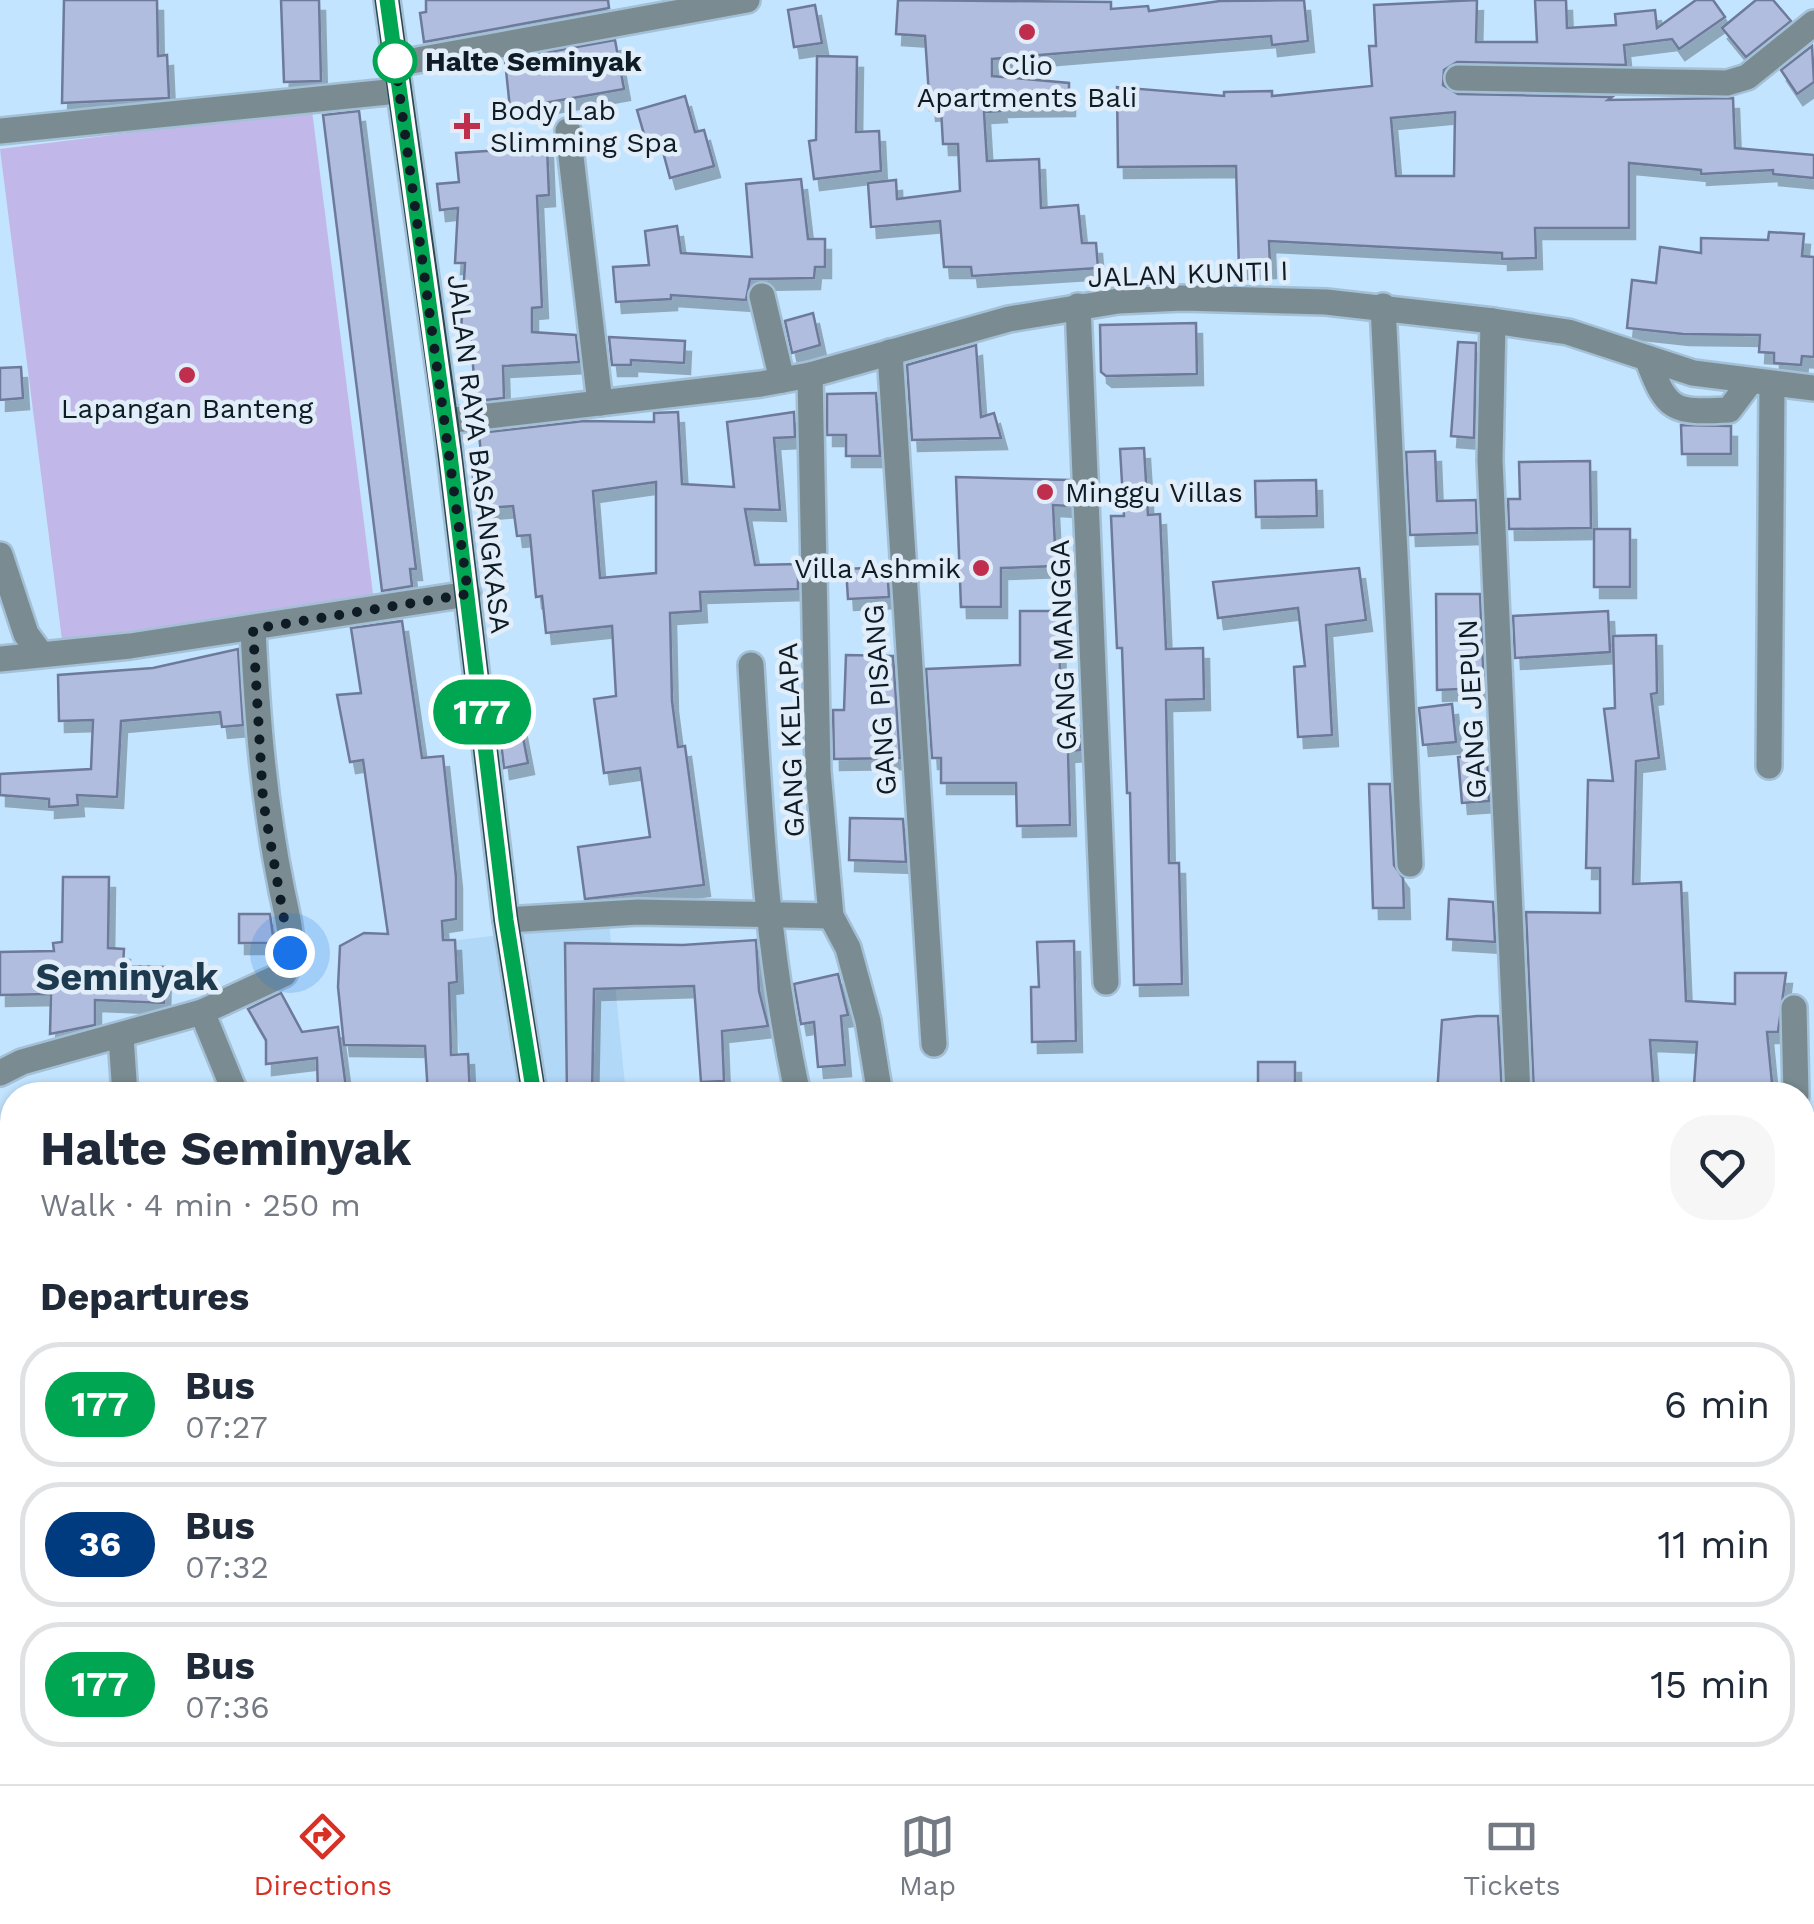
<!DOCTYPE html>
<meta charset="utf-8">
<style>
:root{--surface:#fff;--page:#f6f6f7;--text:#1f2937;--muted:#747a83;--line:#e0e1e3;--accent:#d93025}
body{margin:0;font-family:"Work Sans",sans-serif;background:var(--page);color:var(--text);height:100vh;display:flex;flex-direction:column;font-size:38px;white-space:nowrap}
*{box-sizing:border-box;margin:0}
p{font-size:32px;color:var(--muted)}
.icon{flex:none;width:55px;height:55px;fill:none;stroke:currentColor;stroke-width:2;stroke-linecap:round;stroke-linejoin:round}
.map{position:relative;flex:1;overflow:hidden}
.details{position:absolute;left:0px;top:1082px;width:1815px;height:702px;display:flex;flex-direction:column;background:var(--surface);border-radius:40px 40px 0 0;box-shadow:0 2px 8px #0004}
.details>*{flex:none}
.badge{padding:0 20px;border-radius:32px;font-size:35px;line-height:65px}
.you{position:absolute;width:50px;height:50px;margin:-25px;border:8px solid #fff;border-radius:50%;background:#1a73e8;box-shadow:0 0 0 15px #1a73e833}
.map>.badge{position:absolute;translate:-50% -50%;box-shadow:0 0 0 5px #fff}
h2{padding:0 40px;font-size:38px;line-height:90px}
.round{display:grid;place-items:center;flex:none;width:105px;height:105px;border-radius:40px;background:var(--page)}
.headline{display:flex;align-items:center;justify-content:space-between;height:170px;padding:0 40px}
h1{font-size:48px;font-weight:700;line-height:75px}
ul{padding:0;list-style:none}
li{display:flex;align-items:center;gap:30px;height:125px;margin:0 20px 15px;padding:0 20px;border:5px solid var(--line);border-radius:40px}
li div{flex:1}
li b{display:block;font-size:38px}
li em{font-style:normal}
li .badge{min-width:110px;font-weight:700;text-align:center}
.menu{display:flex;justify-content:space-around;align-items:center;height:140px;border-top:2px solid var(--line);background:var(--surface);font-size:28px;color:var(--muted)}
.menu a{display:grid;justify-items:center;gap:5px}
.menu .selected{color:var(--accent)}
.map>svg:first-child{display:block}
</style>
<div class="map">
<svg width="1814" height="1784" viewBox="0 0 1814 1784">
<defs>
<filter id="shadow"><feDropShadow dx="6" dy="11" stdDeviation="0" flood-color="#0004"/></filter>
</defs>
<rect width="100%" height="100%" fill="#c3e4fe"/>
<g fill="#b2d8f7">
<path d="M 609,922 L 626,1095 L 467,1095 L 441,942 Z"/>
<path d="M 12,1368 L 12,1600 L 0,1601 L 0,1369 Z"/>
</g>
<path fill="#c2b7e9" d="M 312,110 L 374,602 L 62,640 L 0,149 Z"/>
<g fill="#b0bddf" stroke="#6e7a99" stroke-width="2.5" fill-rule="evenodd" filter="url(#shadow)">
<path d="M 64,0 L 157,0 L 158,56 L 167,55 L 169,98 L 62,103 Z"/>
<path d="M 281,0 L 319,0 L 321,81 L 284,82 Z"/>
<path d="M 426,0 L 608,0 L 609,8 L 424,42 L 420,13 L 426,12 Z"/>
<path d="M 898,0 L 1111,2 L 1111,9 L 1148,6 L 1149,11 L 1220,1 L 1304,0 L 1308,41 L 1272,45 L 1271,36 L 992,59 L 992,76 L 1069,83 L 1069,105 L 1000,106 L 1001,111 L 984,112 L 987,161 L 1039,159 L 1041,208 L 1078,205 L 1082,243 L 1096,243 L 1098,268 L 972,276 L 971,267 L 944,267 L 940,221 L 871,227 L 868,183 L 896,180 L 897,199 L 960,191 L 958,144 L 943,144 L 941,109 L 930,110 L 925,36 L 896,34 Z"/>
<path d="M 1477,0 L 1476,42 L 1537,42 L 1535,0 L 1566,0 L 1567,28 L 1616,25 L 1615,14 L 1655,10 L 1657,28 L 1696,0 L 1713,0 L 1725,17 L 1679,49 L 1672,39 L 1624,45 L 1626,65 L 1457,62 L 1444,70 L 1443,85 L 1458,94 L 1612,97 L 1608,100 L 1733,98 L 1735,148 L 1814,155 L 1814,178 L 1773,174 L 1773,170 L 1701,174 L 1701,170 L 1629,163 L 1629,228 L 1535,228 L 1536,258 L 1502,259 L 1502,253 L 1269,241 L 1270,267 L 1239,268 L 1236,166 L 1118,167 L 1117,87 L 1224,96 L 1224,92 L 1272,91 L 1272,96 L 1372,86 L 1369,46 L 1376,46 L 1374,5 ZM 1455,112 L 1454,176 L 1396,176 L 1391,118 Z"/>
<path d="M 1756,0 L 1773,0 L 1791,21 L 1746,57 L 1722,28 Z"/>
<path d="M 815,5 L 822,43 L 794,47 L 788,10 Z"/>
<path d="M 615,40 L 624,89 L 510,109 L 505,60 Z"/>
<path d="M 1812,46 L 1814,82 L 1797,94 L 1781,70 Z"/>
<path d="M 817,56 L 857,57 L 856,132 L 879,131 L 881,171 L 814,179 L 809,141 L 816,140 Z"/>
<path d="M 685,96 L 695,132 L 704,130 L 714,166 L 670,178 L 659,137 L 646,141 L 637,110 Z"/>
<path d="M 359,111 L 416,569 L 410,569 L 412,586 L 382,591 L 323,115 Z"/>
<path d="M 547,147 L 549,195 L 537,196 L 542,307 L 532,308 L 532,332 L 576,335 L 579,362 L 503,366 L 504,398 L 476,401 L 470,330 L 461,331 L 465,263 L 455,263 L 458,208 L 440,210 L 437,184 L 459,182 L 456,153 Z"/>
<path d="M 801,179 L 808,239 L 825,239 L 825,267 L 815,267 L 814,278 L 750,279 L 746,300 L 671,295 L 671,299 L 616,302 L 613,267 L 649,265 L 645,231 L 677,226 L 681,253 L 752,257 L 746,184 Z"/>
<path d="M 1769,232 L 1804,234 L 1802,256 L 1814,257 L 1814,357 L 1802,356 L 1801,365 L 1774,363 L 1774,353 L 1759,352 L 1760,335 L 1683,334 L 1627,328 L 1632,280 L 1656,283 L 1660,247 L 1701,253 L 1701,238 L 1768,240 Z"/>
<path d="M 813,313 L 820,345 L 792,353 L 785,321 Z"/>
<path d="M 1196,323 L 1197,374 L 1106,376 L 1101,372 L 1100,325 Z"/>
<path d="M 609,337 L 685,341 L 684,363 L 631,360 L 631,365 L 612,365 Z"/>
<path d="M 1458,342 L 1476,343 L 1474,438 L 1451,436 Z"/>
<path d="M 976,345 L 981,417 L 994,413 L 1001,438 L 912,440 L 907,365 Z"/>
<path d="M 21,367 L 23,398 L 0,400 L 0,368 Z"/>
<path d="M 876,393 L 880,456 L 846,456 L 846,435 L 827,435 L 827,394 Z"/>
<path d="M 678,412 L 682,484 L 734,487 L 727,422 L 794,412 L 795,437 L 774,438 L 780,510 L 745,509 L 755,565 L 798,564 L 798,589 L 700,592 L 701,611 L 670,613 L 672,701 L 678,747 L 685,746 L 704,885 L 585,899 L 578,847 L 650,837 L 640,768 L 604,773 L 594,699 L 616,696 L 612,626 L 546,633 L 542,596 L 536,597 L 530,535 L 517,536 L 513,506 L 476,509 L 471,457 L 481,455 L 479,433 L 584,421 L 654,422 L 654,413 ZM 656,482 L 656,573 L 600,578 L 593,491 Z"/>
<path d="M 1681,425 L 1731,426 L 1731,454 L 1682,454 Z"/>
<path d="M 1144,448 L 1148,515 L 1160,514 L 1166,649 L 1203,648 L 1204,699 L 1166,700 L 1169,863 L 1179,863 L 1182,984 L 1134,985 L 1130,793 L 1127,793 L 1122,648 L 1117,648 L 1111,516 L 1124,516 L 1120,449 Z"/>
<path d="M 1435,451 L 1437,501 L 1476,500 L 1477,533 L 1410,535 L 1406,452 Z"/>
<path d="M 1590,461 L 1591,528 L 1509,529 L 1508,499 L 1520,499 L 1519,462 Z"/>
<path d="M 956,477 L 1069,480 L 1069,506 L 1053,505 L 1056,566 L 1001,568 L 1001,607 L 961,607 Z"/>
<path d="M 1316,480 L 1317,516 L 1256,517 L 1255,481 Z"/>
<rect x="1594" y="529" width="36" height="58"/>
<path d="M 887,567 L 889,597 L 848,599 L 846,569 Z"/>
<path d="M 1359,568 L 1366,620 L 1326,625 L 1332,735 L 1298,737 L 1294,667 L 1305,666 L 1298,608 L 1218,618 L 1213,582 Z"/>
<path d="M 1436,594 L 1480,594 L 1484,688 L 1437,690 Z"/>
<path d="M 1020,611 L 1058,611 L 1062,727 L 1079,726 L 1080,750 L 1068,751 L 1070,825 L 1017,826 L 1016,783 L 941,783 L 941,758 L 932,758 L 926,669 L 1020,665 Z"/>
<path d="M 1608,611 L 1610,652 L 1515,658 L 1513,616 Z"/>
<path d="M 402,621 L 422,758 L 443,756 L 456,877 L 456,919 L 442,921 L 443,940 L 455,940 L 457,982 L 449,983 L 451,1055 L 468,1054 L 470,1095 L 428,1095 L 425,1046 L 344,1045 L 338,987 L 340,946 L 364,933 L 388,934 L 363,760 L 350,762 L 337,695 L 361,693 L 351,628 Z"/>
<path d="M 1656,635 L 1657,693 L 1651,694 L 1659,758 L 1636,761 L 1633,884 L 1681,882 L 1686,1001 L 1735,1004 L 1735,973 L 1786,973 L 1778,1032 L 1767,1032 L 1772,1083 L 1694,1085 L 1697,1042 L 1650,1040 L 1654,1095 L 1534,1095 L 1526,912 L 1600,913 L 1600,868 L 1586,868 L 1588,780 L 1613,781 L 1604,709 L 1615,708 L 1613,636 Z"/>
<path d="M 238,649 L 243,725 L 222,727 L 220,712 L 121,721 L 117,797 L 77,795 L 78,805 L 49,807 L 49,799 L 0,795 L 0,774 L 91,769 L 93,720 L 59,721 L 58,675 L 153,668 Z"/>
<path d="M 846,655 L 893,656 L 900,758 L 834,759 L 833,710 L 844,710 Z"/>
<path d="M 1452,704 L 1456,742 L 1423,745 L 1419,708 Z"/>
<path d="M 520,722 L 528,763 L 504,768 L 499,725 Z"/>
<path d="M 1487,754 L 1489,801 L 1462,803 L 1458,757 Z"/>
<path d="M 1369,784 L 1390,784 L 1394,865 L 1403,878 L 1404,908 L 1373,908 Z"/>
<path d="M 850,818 L 903,819 L 906,862 L 849,860 Z"/>
<path d="M 63,877 L 109,877 L 108,948 L 124,949 L 123,966 L 165,967 L 164,1003 L 95,1000 L 95,1025 L 50,1034 L 51,994 L 0,995 L 0,952 L 54,951 L 53,943 L 62,942 Z"/>
<path d="M 1449,899 L 1493,902 L 1495,942 L 1447,939 Z"/>
<path d="M 239,914 L 270,914 L 274,943 L 239,943 Z"/>
<path d="M 756,940 L 759,991 L 768,1026 L 722,1031 L 724,1081 L 701,1082 L 694,986 L 594,989 L 592,1095 L 567,1095 L 565,943 L 683,945 Z"/>
<path d="M 1074,941 L 1076,1041 L 1032,1042 L 1031,987 L 1039,987 L 1037,942 Z"/>
<path d="M 838,974 L 848,1015 L 841,1016 L 845,1065 L 818,1067 L 814,1022 L 801,1024 L 794,984 Z"/>
<path d="M 281,993 L 302,1032 L 338,1027 L 347,1095 L 318,1095 L 317,1058 L 266,1064 L 266,1040 L 248,1009 Z"/>
<path d="M 1477,1016 L 1498,1016 L 1502,1095 L 1437,1095 L 1442,1020 Z"/>
<rect x="1258" y="1062" width="37" height="33"/>
</g>
<g fill="none" stroke-linecap="round" stroke-linejoin="round">
<defs>
<g id="minor">
<path d="M 395,64 L 747,0"/>
<path d="M 1458,78 L 1727,83 L 1747,77 L 1814,23"/>
<path d="M 0,131 L 398,91"/>
<path d="M 568,131 L 600,403"/>
<path d="M 762,296 L 782,380"/>
<path d="M 1078,306 L 1106,982"/>
<path d="M 1383,306 L 1410,864"/>
<path d="M 1493,321 L 1490,460 L 1518,1095"/>
<path d="M 890,352 L 934,1044"/>
<path d="M 1647,358 C 1667,411 1672,413 1729,410 L 1750,382"/>
<path d="M 810,375 L 818,771 L 831,916 L 848,948 L 868,1021 L 880,1095"/>
<path d="M 446,421 L 761,384 L 810,375 L 1009,319 L 1118,301 L 1183,298 L 1326,302 L 1493,321 L 1568,332 L 1693,373 L 1814,388"/>
<path d="M 0,555 L 26,634 L 40,653"/>
<path d="M 0,659 L 130,646 L 468,594"/>
<path d="M 751,665 C 760,814 766,949 798,1095"/>
<path d="M 1769,766 L 1772,386"/>
<path d="M 506,920 L 638,912 L 831,916"/>
<path d="M 1794,1008 L 1796,1095"/>
<path d="M 202,1012 L 236,1095"/>
<path d="M 121,1037 L 125,1095"/>
<path d="M 0,1073 L 22,1062 L 202,1012 L 284,974 C 298,953 287,915 282,891 C 264,803 257,718 253,629"/>
<path d="M 1802,1297 L 1808,1462"/>
<path d="M 0,1492 L 12,1493"/>
<path d="M 0,1610 L 12,1624"/>
<path d="M 0,1763 L 12,1762"/>
<path d="M 93,1772 L 97,1784"/>
<path d="M 1083,1784 L 1083,1772"/>
<path d="M 1456,1784 L 1457,1772"/>
</g>
<g id="major">
<path d="M 387,0 L 446,421 L 506,920 L 534,1095"/>
<path d="M 631,1772 L 632,1784"/>
</g>
</defs>
<use href="#minor" stroke="#a3c0d7" stroke-width="30"/>
<use href="#major" stroke="#a3c0d7" stroke-width="30"/>
<use href="#minor" stroke="#7a8c91" stroke-width="25"/>
<use href="#major" stroke="#274952" stroke-width="25"/>
</g>
<g fill="none" stroke-linecap="round" stroke-linejoin="round">
<defs>
<path id="line" d="M 387,0 L 450,455 L 506,920 L 534,1095"/>
</defs>
<use href="#line" stroke="#fff" stroke-width="22"/>
<use href="#line" stroke="#00a651" stroke-width="15"/>
<path stroke="#0f1b25" stroke-width="10" stroke-dasharray="0 18" d="M 290,953 L 263,800 L 253,629 L 468,594 L 395,61"/>
</g>
<g fill="#bf2f4d" stroke="#e1eef9" stroke-width="4">
<circle cx="1027" cy="32" r="10"/>
<path d="M462 111h10v10h10v10h-10v10h-10v-10h-10v-10h10z"/>
<circle cx="187" cy="375" r="10"/>
<circle cx="1045" cy="492" r="10"/>
<circle cx="981" cy="568" r="10"/>
</g>
<circle fill="#fff" stroke="#00a651" stroke-width="5" cx="395" cy="61" r="20"/>
<g text-anchor="middle" dominant-baseline="central" stroke-width="9" stroke-linejoin="round" paint-order="stroke">
<g font-size="28" font-weight="bold" fill="#0f1b25" stroke="#e1eef9" text-anchor="start">
<text x="425" y="61">Halte Seminyak</text>
</g>
<g font-size="28" fill="#0f1b25" stroke="#e1eef9">
<text x="1027" y="65">Clio<tspan x="1027" dy="32">Apartments Bali</tspan></text>
<text x="490" y="110" text-anchor="start">Body Lab<tspan x="490" dy="32">Slimming Spa</tspan></text>
<text x="187" y="408">Lapangan Banteng</text>
<text x="1065" y="492" text-anchor="start">Minggu Villas</text>
<text x="961" y="568" text-anchor="end">Villa Ashmik</text>
</g>
<g font-size="28" fill="#0f1b25" stroke="#e1eef9">
<text transform="translate(1188 274) rotate(-2)">JALAN KUNTI I</text>
<text transform="translate(479 454) rotate(83)">JALAN RAYA BASANGKASA</text>
<text transform="translate(1063 645) rotate(-92)">GANG MANGGA</text>
<text transform="translate(880 700) rotate(-94)">GANG PISANG</text>
<text transform="translate(1472 709) rotate(-93)">GANG JEPUN</text>
<text transform="translate(791 740) rotate(-92)">GANG KELAPA</text>
</g>
<g font-size="38" font-weight="bold" fill="#1e3a4e" stroke="#e1eef9">
<text x="127" y="977">Seminyak</text>
</g>
</g>
</svg>
<div class="you" style="left:290px;top:953px"></div>
<b class="badge" style="left:482px;top:712px;background:#00a651;color:#fff">177</b>
<section class="details">
<div class="headline"><div><h1>Halte Seminyak</h1><p>Walk · 4 min · 250 m</p></div><a class="round"><svg class="icon" aria-label="heart" viewBox="0 0 24 24"><path d="M12 20l-8-8c-3-5 5-10 8-4 3-6 11-1 8 4z"/></svg></a></div>
<h2>Departures</h2>
<ul>
<li><span class="badge" style="background:#00a651;color:#fff">177</span><div><b>Bus</b><p>07:27</p></div><em>6 min</em></li>
<li><span class="badge" style="background:#003b80;color:#fff">36</span><div><b>Bus</b><p>07:32</p></div><em>11 min</em></li>
<li><span class="badge" style="background:#00a651;color:#fff">177</span><div><b>Bus</b><p>07:36</p></div><em>15 min</em></li>
</ul>
</section>
</div>
<nav class="menu">
<a class="selected"><svg class="icon" aria-label="directions" viewBox="0 0 24 24"><path d="M12 3l9 9-9 9-9-9zM9 14v-3h6M13 9l2 2-2 2"/></svg>Directions</a>
<a><svg class="icon" aria-label="map" viewBox="0 0 24 24"><path d="M3 6l6-2 6 2 6-2v14l-6 2-6-2-6 2zM9 4v14M15 6v14"/></svg>Map</a>
<a><svg class="icon" aria-label="tickets" viewBox="0 0 24 24"><path d="M3 7h18v10H3zM15 7v10"/></svg>Tickets</a>
</nav>
